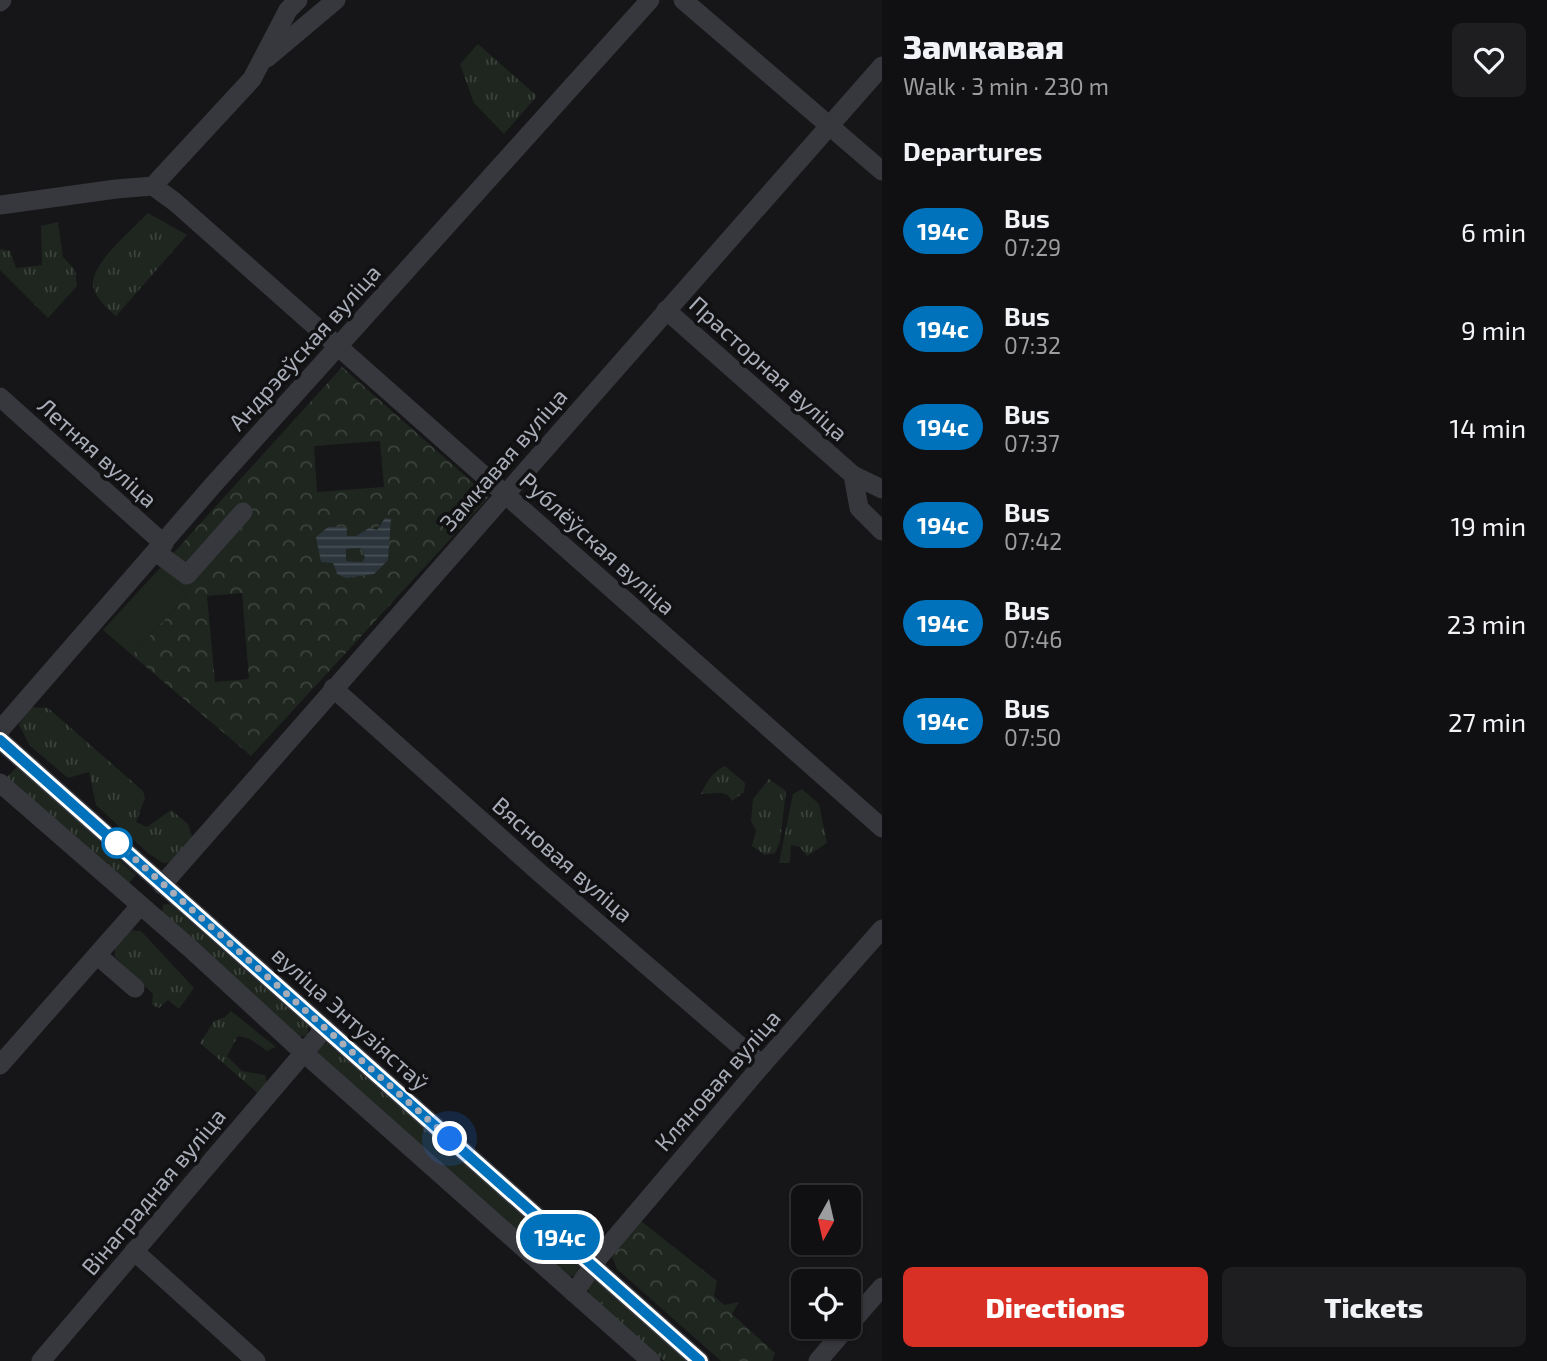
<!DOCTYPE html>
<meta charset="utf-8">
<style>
:root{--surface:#101012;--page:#1e1e20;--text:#f1f3f6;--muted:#9c9d9f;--line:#303032;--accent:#d93025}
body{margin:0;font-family:"Exo 2",sans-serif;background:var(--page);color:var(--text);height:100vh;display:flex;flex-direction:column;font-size:26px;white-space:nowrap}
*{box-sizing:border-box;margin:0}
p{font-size:23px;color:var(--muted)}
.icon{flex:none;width:38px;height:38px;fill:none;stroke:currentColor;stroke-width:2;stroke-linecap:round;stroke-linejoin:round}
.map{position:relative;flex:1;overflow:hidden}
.details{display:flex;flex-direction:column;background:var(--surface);width:665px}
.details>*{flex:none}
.badge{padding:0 14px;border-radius:23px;font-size:24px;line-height:46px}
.needle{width:46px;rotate:188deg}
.tools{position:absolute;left:791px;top:1185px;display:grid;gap:14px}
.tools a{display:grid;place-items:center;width:70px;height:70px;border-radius:10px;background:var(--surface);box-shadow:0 2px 5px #0004,0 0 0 2px var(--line);font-size:35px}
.you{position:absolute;width:35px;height:35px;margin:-18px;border:5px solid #fff;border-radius:50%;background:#1a73e8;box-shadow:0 0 0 10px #1a73e833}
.map>.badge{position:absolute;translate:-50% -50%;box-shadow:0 0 0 4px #fff}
h2{padding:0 21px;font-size:26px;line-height:63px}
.round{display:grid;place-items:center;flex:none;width:74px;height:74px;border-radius:10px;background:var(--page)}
.head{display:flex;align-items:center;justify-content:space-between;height:119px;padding:0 21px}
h1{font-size:33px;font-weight:800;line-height:52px}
.primary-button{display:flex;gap:14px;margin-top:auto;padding:14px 21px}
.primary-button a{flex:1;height:80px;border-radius:10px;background:var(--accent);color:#fff;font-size:28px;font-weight:800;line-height:80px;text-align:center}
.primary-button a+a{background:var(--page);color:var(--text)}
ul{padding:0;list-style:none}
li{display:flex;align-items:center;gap:21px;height:98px;padding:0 21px}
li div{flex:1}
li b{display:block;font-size:26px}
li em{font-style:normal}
li .badge{min-width:77px;font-weight:700;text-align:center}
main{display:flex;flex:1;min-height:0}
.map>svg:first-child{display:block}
</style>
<main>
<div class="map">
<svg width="882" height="1361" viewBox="0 0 882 1361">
<defs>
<pattern id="grass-tufts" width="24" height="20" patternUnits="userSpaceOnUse" patternTransform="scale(1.75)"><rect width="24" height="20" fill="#1e261f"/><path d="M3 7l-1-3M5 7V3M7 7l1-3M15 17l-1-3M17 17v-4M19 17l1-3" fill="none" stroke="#3c433d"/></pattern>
<pattern id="forest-crowns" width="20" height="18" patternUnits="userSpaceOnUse" patternTransform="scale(1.75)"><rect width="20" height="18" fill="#1e261f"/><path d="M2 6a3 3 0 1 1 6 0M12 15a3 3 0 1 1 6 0" fill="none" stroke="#3c433d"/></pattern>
<pattern id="water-rules" width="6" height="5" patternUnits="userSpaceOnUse" patternTransform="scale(1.75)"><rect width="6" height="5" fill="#2c353c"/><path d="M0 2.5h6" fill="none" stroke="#485056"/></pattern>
</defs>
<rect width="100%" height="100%" fill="#161618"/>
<g fill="url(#grass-tufts)">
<path d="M 478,44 L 537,96 L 504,134 L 474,103 L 460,64 Z"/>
<path d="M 148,213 L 187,235 L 116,316 C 107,308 96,299 93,286 C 90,264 133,229 148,213 Z"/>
<path d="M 58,222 L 63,257 L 75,270 L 77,286 L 48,318 L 0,270 L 0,249 L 10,251 L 16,268 L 42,265 L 41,226 Z"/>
<path d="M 360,548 L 365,557 L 362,562 L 346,561 L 346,549 Z"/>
<path d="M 26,707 L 48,708 L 143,791 L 145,798 L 136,822 L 147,827 L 171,810 L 188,824 L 192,837 L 177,861 L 163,863 L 148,853 L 96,805 L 89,772 L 68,778 L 30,746 L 19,725 Z"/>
<path d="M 18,766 L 136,875 L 127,885 L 6,778 Z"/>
<path d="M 725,766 L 745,783 L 744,792 L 732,801 L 728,795 L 721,793 L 701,794 C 705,784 714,770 725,766 Z"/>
<path d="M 769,779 L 786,791 L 780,842 L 775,853 L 765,855 L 752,846 L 756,830 L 751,821 L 753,799 Z"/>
<path d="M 802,789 L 819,804 L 827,843 L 807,856 L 800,847 L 791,845 L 790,863 L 779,863 L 793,794 Z"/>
<path d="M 167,904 L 171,905 L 308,1026 L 308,1035 L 299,1037 L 162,914 L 163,905 Z"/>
<path d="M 129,930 L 141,931 L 194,988 L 179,1009 L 168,1000 L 159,1008 L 152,1005 L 153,994 L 115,957 L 114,943 Z"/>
<path d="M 231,1011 L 276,1047 L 267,1051 L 250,1039 L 238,1036 L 227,1056 L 242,1071 L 265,1075 L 267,1085 L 259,1094 L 200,1043 L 214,1021 L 225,1017 Z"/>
<path d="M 326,1043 L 425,1126 L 579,1266 L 577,1275 L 568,1277 L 318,1053 L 318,1049 Z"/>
<path d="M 594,1281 L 599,1282 L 689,1361 L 664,1361 L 589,1294 L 588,1288 Z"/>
</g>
<g fill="url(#forest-crowns)" fill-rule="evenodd">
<path d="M 342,367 L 489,497 L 251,756 L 132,655 L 187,595 L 159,569 ZM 380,441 L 384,487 L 317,492 L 314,446 ZM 380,523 L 390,530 L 388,542 L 364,574 L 346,577 L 337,574 L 333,563 L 347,536 L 356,536 L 369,528 L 377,531 ZM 242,593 L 249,679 L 215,682 L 207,596 Z"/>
<path d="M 641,1221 L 717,1281 L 714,1296 L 724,1305 L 739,1302 L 732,1314 L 775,1353 L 772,1361 L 721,1361 L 617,1269 L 611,1254 Z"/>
</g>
<path fill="#1e261f" d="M 159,569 L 187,595 L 132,655 L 103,630 Z"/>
<path fill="url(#water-rules)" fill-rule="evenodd" d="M 385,518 L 391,519 L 388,560 L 374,574 L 346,578 L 337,574 L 333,563 L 321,562 L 316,537 L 328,527 L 346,527 L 347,536 L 356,536 L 369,528 L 377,530 ZM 360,548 L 365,557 L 362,562 L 346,561 L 346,549 Z"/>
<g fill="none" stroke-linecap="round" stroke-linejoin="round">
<g stroke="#37383d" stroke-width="19">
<path d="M 683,0 L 882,171"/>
<path d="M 0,2 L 2,0"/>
<path d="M 267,58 L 336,0"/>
<path d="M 153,186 L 175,202 L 882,828"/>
<path d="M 0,205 L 116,189 L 153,186 L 252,79 L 288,10 L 298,0"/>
<path d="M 666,310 L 853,475 L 859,508 L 882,531"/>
<path d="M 0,397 L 164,544"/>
<path d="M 853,475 L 882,489"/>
<path d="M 156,552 L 187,575 L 243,512"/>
<path d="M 333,688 L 541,874 L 762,1065"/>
<path d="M 0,730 L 214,484 L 650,0"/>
<path d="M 0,740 L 700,1361"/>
<path d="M 0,783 L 191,949 L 304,1053 L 651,1361"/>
<path d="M 162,885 L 882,66"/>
<path d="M 97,955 L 135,988"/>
<path d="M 0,1065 L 140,906"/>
<path d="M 134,1251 L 256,1361"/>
<path d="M 574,1293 L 599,1257 L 762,1065 L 882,929"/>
<path d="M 849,1325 L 882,1287"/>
<path d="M 41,1361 L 325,1028"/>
<path d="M 818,1361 L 848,1326"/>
</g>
</g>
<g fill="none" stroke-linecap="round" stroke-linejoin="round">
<defs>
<path id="line" d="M 0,740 L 700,1361"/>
</defs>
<use href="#line" stroke="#fff" stroke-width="16"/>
<use href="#line" stroke="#0072bc" stroke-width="10"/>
<path stroke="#a8adb8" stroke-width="7" stroke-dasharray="0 12.6" d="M 117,843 L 450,1139"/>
</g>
<circle fill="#fff" stroke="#0072bc" stroke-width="3.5" cx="117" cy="843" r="14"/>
<g text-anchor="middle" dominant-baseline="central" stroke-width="7" stroke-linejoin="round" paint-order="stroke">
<g font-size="23" fill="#a8adb8" stroke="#111113">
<text transform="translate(304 347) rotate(-48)">Андрэеўская вуліца</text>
<text transform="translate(769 368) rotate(42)">Прасторная вуліца</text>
<text transform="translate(98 452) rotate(42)">Летняя вуліца</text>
<text transform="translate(503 459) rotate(-49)">Замкавая вуліца</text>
<text transform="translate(598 543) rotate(42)">Рублёўская вуліца</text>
<text transform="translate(563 859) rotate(41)">Вясновая вуліца</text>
<text transform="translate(351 1018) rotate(42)">вуліца Энтузіястаў</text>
<text transform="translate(717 1080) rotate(-49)">Кляновая вуліца</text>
<text transform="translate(153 1191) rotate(-50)">Вінаградная вуліца</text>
</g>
</g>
</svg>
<div class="tools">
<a><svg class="needle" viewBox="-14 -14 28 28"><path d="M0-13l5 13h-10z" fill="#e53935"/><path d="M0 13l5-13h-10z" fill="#9c9d9f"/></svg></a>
<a><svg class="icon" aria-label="locate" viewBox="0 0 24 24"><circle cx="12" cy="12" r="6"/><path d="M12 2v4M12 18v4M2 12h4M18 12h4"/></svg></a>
</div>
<div class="you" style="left:450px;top:1139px"></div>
<b class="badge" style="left:560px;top:1237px;background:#0072bc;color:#fff">194с</b>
</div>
<section class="details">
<div class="head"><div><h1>Замкавая</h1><p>Walk · 3 min · 230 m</p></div><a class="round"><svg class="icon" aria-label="heart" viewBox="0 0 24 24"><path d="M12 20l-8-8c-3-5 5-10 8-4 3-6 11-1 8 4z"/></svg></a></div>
<h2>Departures</h2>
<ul>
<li><span class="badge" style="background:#0072bc;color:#fff">194с</span><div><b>Bus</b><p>07:29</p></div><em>6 min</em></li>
<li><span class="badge" style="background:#0072bc;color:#fff">194с</span><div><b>Bus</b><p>07:32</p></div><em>9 min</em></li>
<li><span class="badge" style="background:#0072bc;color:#fff">194с</span><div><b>Bus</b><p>07:37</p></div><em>14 min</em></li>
<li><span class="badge" style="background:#0072bc;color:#fff">194с</span><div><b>Bus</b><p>07:42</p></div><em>19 min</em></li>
<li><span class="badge" style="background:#0072bc;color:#fff">194с</span><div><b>Bus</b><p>07:46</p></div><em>23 min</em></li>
<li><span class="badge" style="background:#0072bc;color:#fff">194с</span><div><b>Bus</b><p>07:50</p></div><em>27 min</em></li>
</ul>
<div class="primary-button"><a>Directions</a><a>Tickets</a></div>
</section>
</main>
